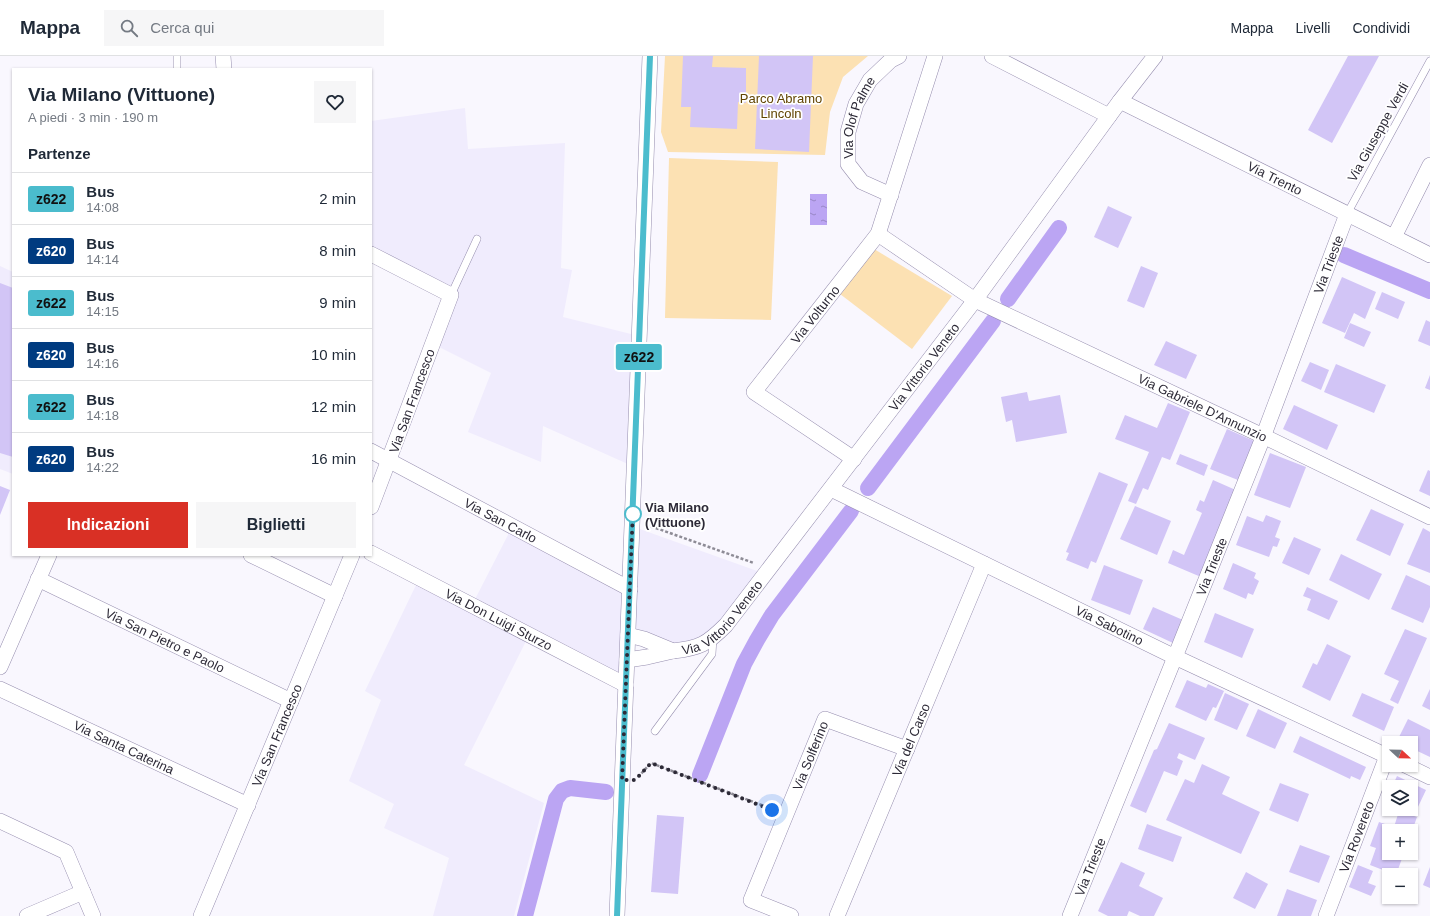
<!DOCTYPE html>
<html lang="it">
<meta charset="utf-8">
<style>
:root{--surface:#fff;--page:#f6f6f7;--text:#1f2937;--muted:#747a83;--line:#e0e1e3;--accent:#d93025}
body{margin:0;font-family:Helvetica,sans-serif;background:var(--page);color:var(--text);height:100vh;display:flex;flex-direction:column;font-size:15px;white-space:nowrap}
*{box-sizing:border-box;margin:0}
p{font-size:13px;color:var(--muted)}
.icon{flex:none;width:22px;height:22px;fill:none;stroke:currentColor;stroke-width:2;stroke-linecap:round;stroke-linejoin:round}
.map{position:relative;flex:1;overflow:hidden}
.details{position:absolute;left:12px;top:12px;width:360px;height:488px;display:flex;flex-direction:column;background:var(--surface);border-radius:0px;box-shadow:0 1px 3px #0004}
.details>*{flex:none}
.badge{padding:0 8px;border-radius:3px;font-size:14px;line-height:26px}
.needle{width:26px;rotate:112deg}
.buttons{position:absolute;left:1382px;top:680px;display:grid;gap:8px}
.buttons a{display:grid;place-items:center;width:36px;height:36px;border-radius:0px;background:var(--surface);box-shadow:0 1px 3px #0004;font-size:20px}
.you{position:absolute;width:20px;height:20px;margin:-10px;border:3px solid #fff;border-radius:50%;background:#1a73e8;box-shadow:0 0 0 6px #1a73e833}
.map>.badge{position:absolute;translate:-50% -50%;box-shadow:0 0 0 2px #fff}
h2{padding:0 16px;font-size:15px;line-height:36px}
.round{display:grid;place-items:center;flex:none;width:42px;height:42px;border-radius:0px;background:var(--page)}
.headline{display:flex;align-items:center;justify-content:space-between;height:68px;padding:0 16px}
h1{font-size:19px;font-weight:700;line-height:30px}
.primary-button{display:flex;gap:8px;margin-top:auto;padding:8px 16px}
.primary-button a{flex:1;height:46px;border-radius:0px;background:var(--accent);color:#fff;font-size:16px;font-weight:700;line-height:46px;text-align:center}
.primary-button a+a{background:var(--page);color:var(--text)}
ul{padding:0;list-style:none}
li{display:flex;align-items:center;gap:12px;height:52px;padding:0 16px;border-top:1px solid var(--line)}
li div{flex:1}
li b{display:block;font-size:15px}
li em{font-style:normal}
li .badge{min-width:44px;font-weight:700;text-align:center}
header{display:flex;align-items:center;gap:24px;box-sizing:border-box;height:56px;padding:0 20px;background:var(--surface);border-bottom:1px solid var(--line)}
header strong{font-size:19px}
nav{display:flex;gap:22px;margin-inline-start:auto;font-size:14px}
.search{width:280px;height:36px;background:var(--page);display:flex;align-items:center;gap:10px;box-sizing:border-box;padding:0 14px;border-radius:0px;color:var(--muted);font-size:15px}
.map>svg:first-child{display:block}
</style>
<header>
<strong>Mappa</strong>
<div class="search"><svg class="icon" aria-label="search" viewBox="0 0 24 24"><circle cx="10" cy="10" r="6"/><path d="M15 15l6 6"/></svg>Cerca qui</div>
<nav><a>Mappa</a><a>Livelli</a><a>Condividi</a></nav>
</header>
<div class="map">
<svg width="1430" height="860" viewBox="0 0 1430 860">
<defs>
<pattern id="water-ripples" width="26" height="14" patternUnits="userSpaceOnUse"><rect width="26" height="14" fill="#bba5f3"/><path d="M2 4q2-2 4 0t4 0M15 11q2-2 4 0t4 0" fill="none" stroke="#9887c6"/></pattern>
</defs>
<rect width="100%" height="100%" fill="#f9f7fe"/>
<g fill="#f0ecfd">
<path d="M 465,52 L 468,93 L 565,87 L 561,212 L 572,214 L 563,261 L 635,279 L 630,409 L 543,370 L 541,406 L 468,376 L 491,317 L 437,290 L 458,238 L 371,193 L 371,65 Z"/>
<path d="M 0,210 L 13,216 L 13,418 L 0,413 Z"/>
<path d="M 637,472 L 760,516 L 724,564 L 702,583 L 674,589 L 633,574 Z"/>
<path d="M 510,475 L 624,535 L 620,631 L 527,583 L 464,709 L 544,747 L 514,860 L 433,860 L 449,802 L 384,772 L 394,748 L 349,725 L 381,644 L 365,635 L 417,527 L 469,555 Z"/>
</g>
<g fill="#fce1b3">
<path d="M 665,0 L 868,0 L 843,21 L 830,56 L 825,99 L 668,96 L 661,76 Z"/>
<path d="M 669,102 L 778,106 L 771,264 L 665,262 Z"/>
<path d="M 874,193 L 952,240 L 912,293 L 840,238 Z"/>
</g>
<rect fill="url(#water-ripples)" x="810" y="138" width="17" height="31"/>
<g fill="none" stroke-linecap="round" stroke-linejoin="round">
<g stroke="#bba5f3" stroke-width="16">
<path d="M 1344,199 L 1430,235"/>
<path d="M 1008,243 L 1059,172"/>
<path d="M 868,432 L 993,265"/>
<path d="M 700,719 L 744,608 L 757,584 L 772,559 L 851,455"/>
<path d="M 525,860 L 556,743 L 562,735 L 570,732 L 606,736"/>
</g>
</g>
<g fill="#d2c5f6">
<path d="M 683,0 L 713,0 L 712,11 L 746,12 L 746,47 L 738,46 L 737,73 L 690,71 L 691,51 L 681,51 Z"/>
<path d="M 759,0 L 813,0 L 809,96 L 755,93 Z"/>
<path d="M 1348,0 L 1379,0 L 1332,87 L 1308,74 Z"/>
<path d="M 1108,150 L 1132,161 L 1118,192 L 1094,181 Z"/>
<path d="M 1141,210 L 1158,217 L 1144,252 L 1127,245 Z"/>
<path d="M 1342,221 L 1376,236 L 1365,263 L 1354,257 L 1345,277 L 1322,267 Z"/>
<path d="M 0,227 L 13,232 L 13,401 L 0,397 Z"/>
<path d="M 1382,236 L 1405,246 L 1398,263 L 1375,253 Z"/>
<path d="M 1426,264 L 1430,266 L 1430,290 L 1418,285 Z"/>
<path d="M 1350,267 L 1371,276 L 1364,291 L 1344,282 Z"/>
<path d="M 1166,285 L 1197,299 L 1186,323 L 1154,309 Z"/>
<path d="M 1310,306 L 1329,314 L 1321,334 L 1301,325 Z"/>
<path d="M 1336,308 L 1386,329 L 1374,357 L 1324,336 Z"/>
<path d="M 1430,319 L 1430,334 L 1425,332 Z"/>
<path d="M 1027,336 L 1029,345 L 1060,339 L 1067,377 L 1016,386 L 1012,364 L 1006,366 L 1001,341 Z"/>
<path d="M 1168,347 L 1190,356 L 1170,404 L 1162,401 L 1148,434 L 1143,432 L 1136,448 L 1128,445 L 1149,396 L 1115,383 L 1125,359 L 1157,372 Z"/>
<path d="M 1294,349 L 1338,369 L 1327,394 L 1283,373 Z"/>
<path d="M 1227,373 L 1254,385 L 1238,424 L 1210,413 Z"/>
<path d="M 1270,397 L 1306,411 L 1290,452 L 1254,439 Z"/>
<path d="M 1180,398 L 1208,409 L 1204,420 L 1176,408 Z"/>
<path d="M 1428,414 L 1430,415 L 1430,440 L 1419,435 Z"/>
<path d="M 1099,416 L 1128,428 L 1096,507 L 1091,505 L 1088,513 L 1066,504 L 1069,497 L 1066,496 Z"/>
<path d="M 1213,424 L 1238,435 L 1201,521 L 1168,507 L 1173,494 L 1184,499 L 1202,457 L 1196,454 L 1200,444 L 1204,446 Z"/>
<path d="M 0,430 L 10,434 L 0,459 Z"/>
<path d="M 1135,450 L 1171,465 L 1157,499 L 1120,483 Z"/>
<path d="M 1371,453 L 1404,468 L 1390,500 L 1356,484 Z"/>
<path d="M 1266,459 L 1281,465 L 1275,481 L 1280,483 L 1277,491 L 1273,490 L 1269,501 L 1236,489 L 1247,460 L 1263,466 Z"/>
<path d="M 1423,472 L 1430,476 L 1430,517 L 1407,508 Z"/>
<path d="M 1294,481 L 1321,493 L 1309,519 L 1282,507 Z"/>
<path d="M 1341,498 L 1382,518 L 1369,544 L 1329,524 Z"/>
<path d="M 1233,507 L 1256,517 L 1254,522 L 1259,525 L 1253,539 L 1248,537 L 1246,543 L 1223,533 Z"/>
<path d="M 1104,509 L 1143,524 L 1130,559 L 1091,544 Z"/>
<path d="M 1406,519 L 1430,530 L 1430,551 L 1423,567 L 1391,553 Z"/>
<path d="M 1307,531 L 1338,545 L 1329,564 L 1307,554 L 1311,543 L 1303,540 Z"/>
<path d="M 1153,551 L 1183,564 L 1173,587 L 1143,573 Z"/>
<path d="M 1215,557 L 1254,573 L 1242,602 L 1204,586 Z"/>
<path d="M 1405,573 L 1427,582 L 1398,648 L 1390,644 L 1399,625 L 1384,618 Z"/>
<path d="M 1327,588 L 1351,600 L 1330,645 L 1302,631 L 1313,607 L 1317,609 Z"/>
<path d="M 1187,624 L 1206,632 L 1208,628 L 1224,635 L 1216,652 L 1213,651 L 1206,665 L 1175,651 Z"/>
<path d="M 1430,633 L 1430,654 L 1422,650 Z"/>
<path d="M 1225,637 L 1249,648 L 1237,674 L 1214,664 Z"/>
<path d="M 1362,637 L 1394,651 L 1384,675 L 1352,660 Z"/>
<path d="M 1258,653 L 1287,667 L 1275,693 L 1246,680 Z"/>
<path d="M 1408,663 L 1430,674 L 1430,701 L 1411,692 L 1411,687 L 1401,687 L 1397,685 Z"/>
<path d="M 1169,667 L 1205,682 L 1195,704 L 1179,697 L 1177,702 L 1183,705 L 1177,720 L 1164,715 L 1146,757 L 1130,750 L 1154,694 L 1157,693 Z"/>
<path d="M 1300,680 L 1366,711 L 1360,724 L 1351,720 L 1350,723 L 1293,696 Z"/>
<path d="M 1202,708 L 1230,721 L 1222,738 L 1260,756 L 1241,798 L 1166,764 L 1185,723 L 1194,727 Z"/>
<path d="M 1397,720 L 1426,734 L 1417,753 L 1411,750 L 1411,731 L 1392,731 Z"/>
<path d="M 1280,727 L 1309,738 L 1298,766 L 1269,754 Z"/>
<path d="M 1399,755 L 1417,761 L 1412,775 L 1389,775 L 1389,797 L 1404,797 L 1396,819 L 1370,809 L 1376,792 L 1370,790 L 1379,766 L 1394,771 Z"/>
<path d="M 657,759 L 684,761 L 678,838 L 651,836 Z"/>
<path d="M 1147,768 L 1182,781 L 1173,806 L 1138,793 Z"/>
<path d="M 1300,789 L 1330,800 L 1319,827 L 1289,816 Z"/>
<path d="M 1121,806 L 1145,817 L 1139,830 L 1163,842 L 1154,860 L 1140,860 L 1129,855 L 1127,860 L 1108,860 L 1098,855 Z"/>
<path d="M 1358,809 L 1373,815 L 1368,827 L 1376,830 L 1371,840 L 1349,831 Z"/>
<path d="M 1430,811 L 1430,832 L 1423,829 Z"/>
<path d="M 1246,816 L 1268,828 L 1255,853 L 1233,842 Z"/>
<path d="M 1287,833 L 1317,844 L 1311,860 L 1277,860 Z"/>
</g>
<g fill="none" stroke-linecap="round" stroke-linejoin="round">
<defs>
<g id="service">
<path d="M 177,0 L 177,13"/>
<path d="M 1347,158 L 1430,5"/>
<path d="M 451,239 L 477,183"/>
<path d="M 655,675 L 712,598 L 713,582"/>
</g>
<g id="minor">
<path d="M 223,0 L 224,13"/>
<path d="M 992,0 L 1109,60"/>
<path id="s1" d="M 1120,45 L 1430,199"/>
<path id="s2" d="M 891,139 L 862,126 L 848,108 L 848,76 L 856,48 L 870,24 L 891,4 L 899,0"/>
<path id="s3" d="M 878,178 L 975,244 L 1263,380 L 1430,461"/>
<path d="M 1394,181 L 1430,109"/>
<path d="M 371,198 L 451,239 L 371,451"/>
<path id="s4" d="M 371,395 L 630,533"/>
<path id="s5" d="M 854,403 L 754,336 L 878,178 L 935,0"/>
<path id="s6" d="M 831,433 L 1175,601 L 1389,701"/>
<path id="s7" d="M 371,497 L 626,629"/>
<path d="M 251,499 L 335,540"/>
<path id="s8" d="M 38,523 L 291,645"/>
<path id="s9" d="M 673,595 C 700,592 707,588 726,569 L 975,244 L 1120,45 L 1155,0"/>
<path d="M 627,604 L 647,601 L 673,595 L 644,583 L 628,579"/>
<path d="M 0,611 L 49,499"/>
<path id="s10" d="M 0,633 L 248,749"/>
<path d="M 1405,709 L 1430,721"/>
<path d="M 0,765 L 66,796 L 93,860"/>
<path d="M 27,860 L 83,836"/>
<path id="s11" d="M 201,860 L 352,499"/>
<path d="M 617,860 L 650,0"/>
<path id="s12" d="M 791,860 L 751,844 L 825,663 L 907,693"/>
<path id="s13" d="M 837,860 L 984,508"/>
<path id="s14" d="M 1070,860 L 1175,601 L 1260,389 L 1347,158"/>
<path id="s15" d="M 1326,860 L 1387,700"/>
</g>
</defs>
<use href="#service" stroke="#968eaf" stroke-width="8"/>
<use href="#minor" stroke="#968eaf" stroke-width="16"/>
<g stroke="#8e8c96" stroke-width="2.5" stroke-dasharray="3 2" stroke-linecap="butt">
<path d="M 646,470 L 653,471 L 754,507"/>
<path d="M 638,721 L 651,707 L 772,753"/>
</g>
<use href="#service" stroke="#fff" stroke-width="7"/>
<use href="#minor" stroke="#fff" stroke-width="15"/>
</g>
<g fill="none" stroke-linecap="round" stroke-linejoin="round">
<defs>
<path id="line" d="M 617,860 L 650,0"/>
</defs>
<use href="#line" stroke="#fff" stroke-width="9"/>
<use href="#line" stroke="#4bbccd" stroke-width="6"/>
<path stroke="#2d2a37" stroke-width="4" stroke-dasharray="0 7.2" d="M 633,458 L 633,453 L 622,724 L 635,724 L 651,707 L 772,754"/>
</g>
<circle fill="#fff" stroke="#4bbccd" stroke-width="2" cx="633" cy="458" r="8"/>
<g text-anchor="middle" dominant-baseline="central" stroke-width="3.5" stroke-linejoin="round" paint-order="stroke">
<g font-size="13" fill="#614400" stroke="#fff">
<text x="781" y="42">Parco Abramo<tspan x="781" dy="15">Lincoln</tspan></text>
</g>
<g font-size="13" fill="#2d2a37" stroke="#fff">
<text stroke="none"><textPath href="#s2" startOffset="103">Via Olof Palme</textPath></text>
<text transform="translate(1378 76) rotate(-61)">Via Giuseppe Verdi</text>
<text stroke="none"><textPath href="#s1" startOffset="173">Via Trento</textPath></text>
<text stroke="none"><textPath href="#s14" startOffset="701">Via Trieste</textPath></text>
<text stroke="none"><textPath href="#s5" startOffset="219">Via Volturno</textPath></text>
<text stroke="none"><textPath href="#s9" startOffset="386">Via Vittorio Veneto</textPath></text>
<text transform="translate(412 345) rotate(-70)">Via San Francesco</text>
<text stroke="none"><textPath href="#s3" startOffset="369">Via Gabriele D'Annunzio</textPath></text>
<text stroke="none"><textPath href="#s4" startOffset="147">Via San Carlo</textPath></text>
<text stroke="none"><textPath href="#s14" startOffset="377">Via Trieste</textPath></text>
<text stroke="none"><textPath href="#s9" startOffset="62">Via Vittorio Veneto</textPath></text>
<text stroke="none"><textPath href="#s7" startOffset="144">Via Don Luigi Sturzo</textPath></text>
<text stroke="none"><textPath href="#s6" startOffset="310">Via Sabotino</textPath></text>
<text stroke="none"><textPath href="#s8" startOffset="141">Via San Pietro e Paolo</textPath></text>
<text stroke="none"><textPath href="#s11" startOffset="196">Via San Francesco</textPath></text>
<text stroke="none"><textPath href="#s13" startOffset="191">Via del Carso</textPath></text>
<text stroke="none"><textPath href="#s10" startOffset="137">Via Santa Caterina</textPath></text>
<text stroke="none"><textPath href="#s12" startOffset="199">Via Solferino</textPath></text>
<text stroke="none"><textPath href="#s15" startOffset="85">Via Rovereto</textPath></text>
<text stroke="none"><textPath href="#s14" startOffset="53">Via Trieste</textPath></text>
</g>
<g font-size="13" font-weight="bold" fill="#2d2a37" stroke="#fff" text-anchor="start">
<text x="645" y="451">Via Milano<tspan x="645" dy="15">(Vittuone)</tspan></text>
</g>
</g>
</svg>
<div class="buttons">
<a><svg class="needle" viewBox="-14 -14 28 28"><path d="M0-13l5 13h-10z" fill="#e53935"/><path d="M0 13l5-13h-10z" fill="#747a83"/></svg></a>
<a><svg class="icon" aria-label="layers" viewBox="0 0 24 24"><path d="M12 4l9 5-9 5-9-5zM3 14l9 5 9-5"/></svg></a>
<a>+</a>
<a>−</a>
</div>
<div class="you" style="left:772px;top:754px"></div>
<b class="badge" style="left:639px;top:301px;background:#4bbccd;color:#111">z622</b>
<section class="details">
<div class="headline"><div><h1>Via Milano (Vittuone)</h1><p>A piedi · 3 min · 190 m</p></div><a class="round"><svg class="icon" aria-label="heart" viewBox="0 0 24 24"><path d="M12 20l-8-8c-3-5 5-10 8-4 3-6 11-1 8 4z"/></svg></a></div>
<h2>Partenze</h2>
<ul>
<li><span class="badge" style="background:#4bbccd;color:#111">z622</span><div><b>Bus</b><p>14:08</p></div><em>2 min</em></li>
<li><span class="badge" style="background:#003b80;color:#fff">z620</span><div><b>Bus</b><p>14:14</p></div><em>8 min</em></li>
<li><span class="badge" style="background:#4bbccd;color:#111">z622</span><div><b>Bus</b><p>14:15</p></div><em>9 min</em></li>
<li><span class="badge" style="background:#003b80;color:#fff">z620</span><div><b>Bus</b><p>14:16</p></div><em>10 min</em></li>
<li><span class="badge" style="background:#4bbccd;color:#111">z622</span><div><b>Bus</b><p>14:18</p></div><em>12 min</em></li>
<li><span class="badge" style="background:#003b80;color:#fff">z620</span><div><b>Bus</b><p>14:22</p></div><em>16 min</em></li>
</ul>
<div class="primary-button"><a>Indicazioni</a><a>Biglietti</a></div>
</section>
</div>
